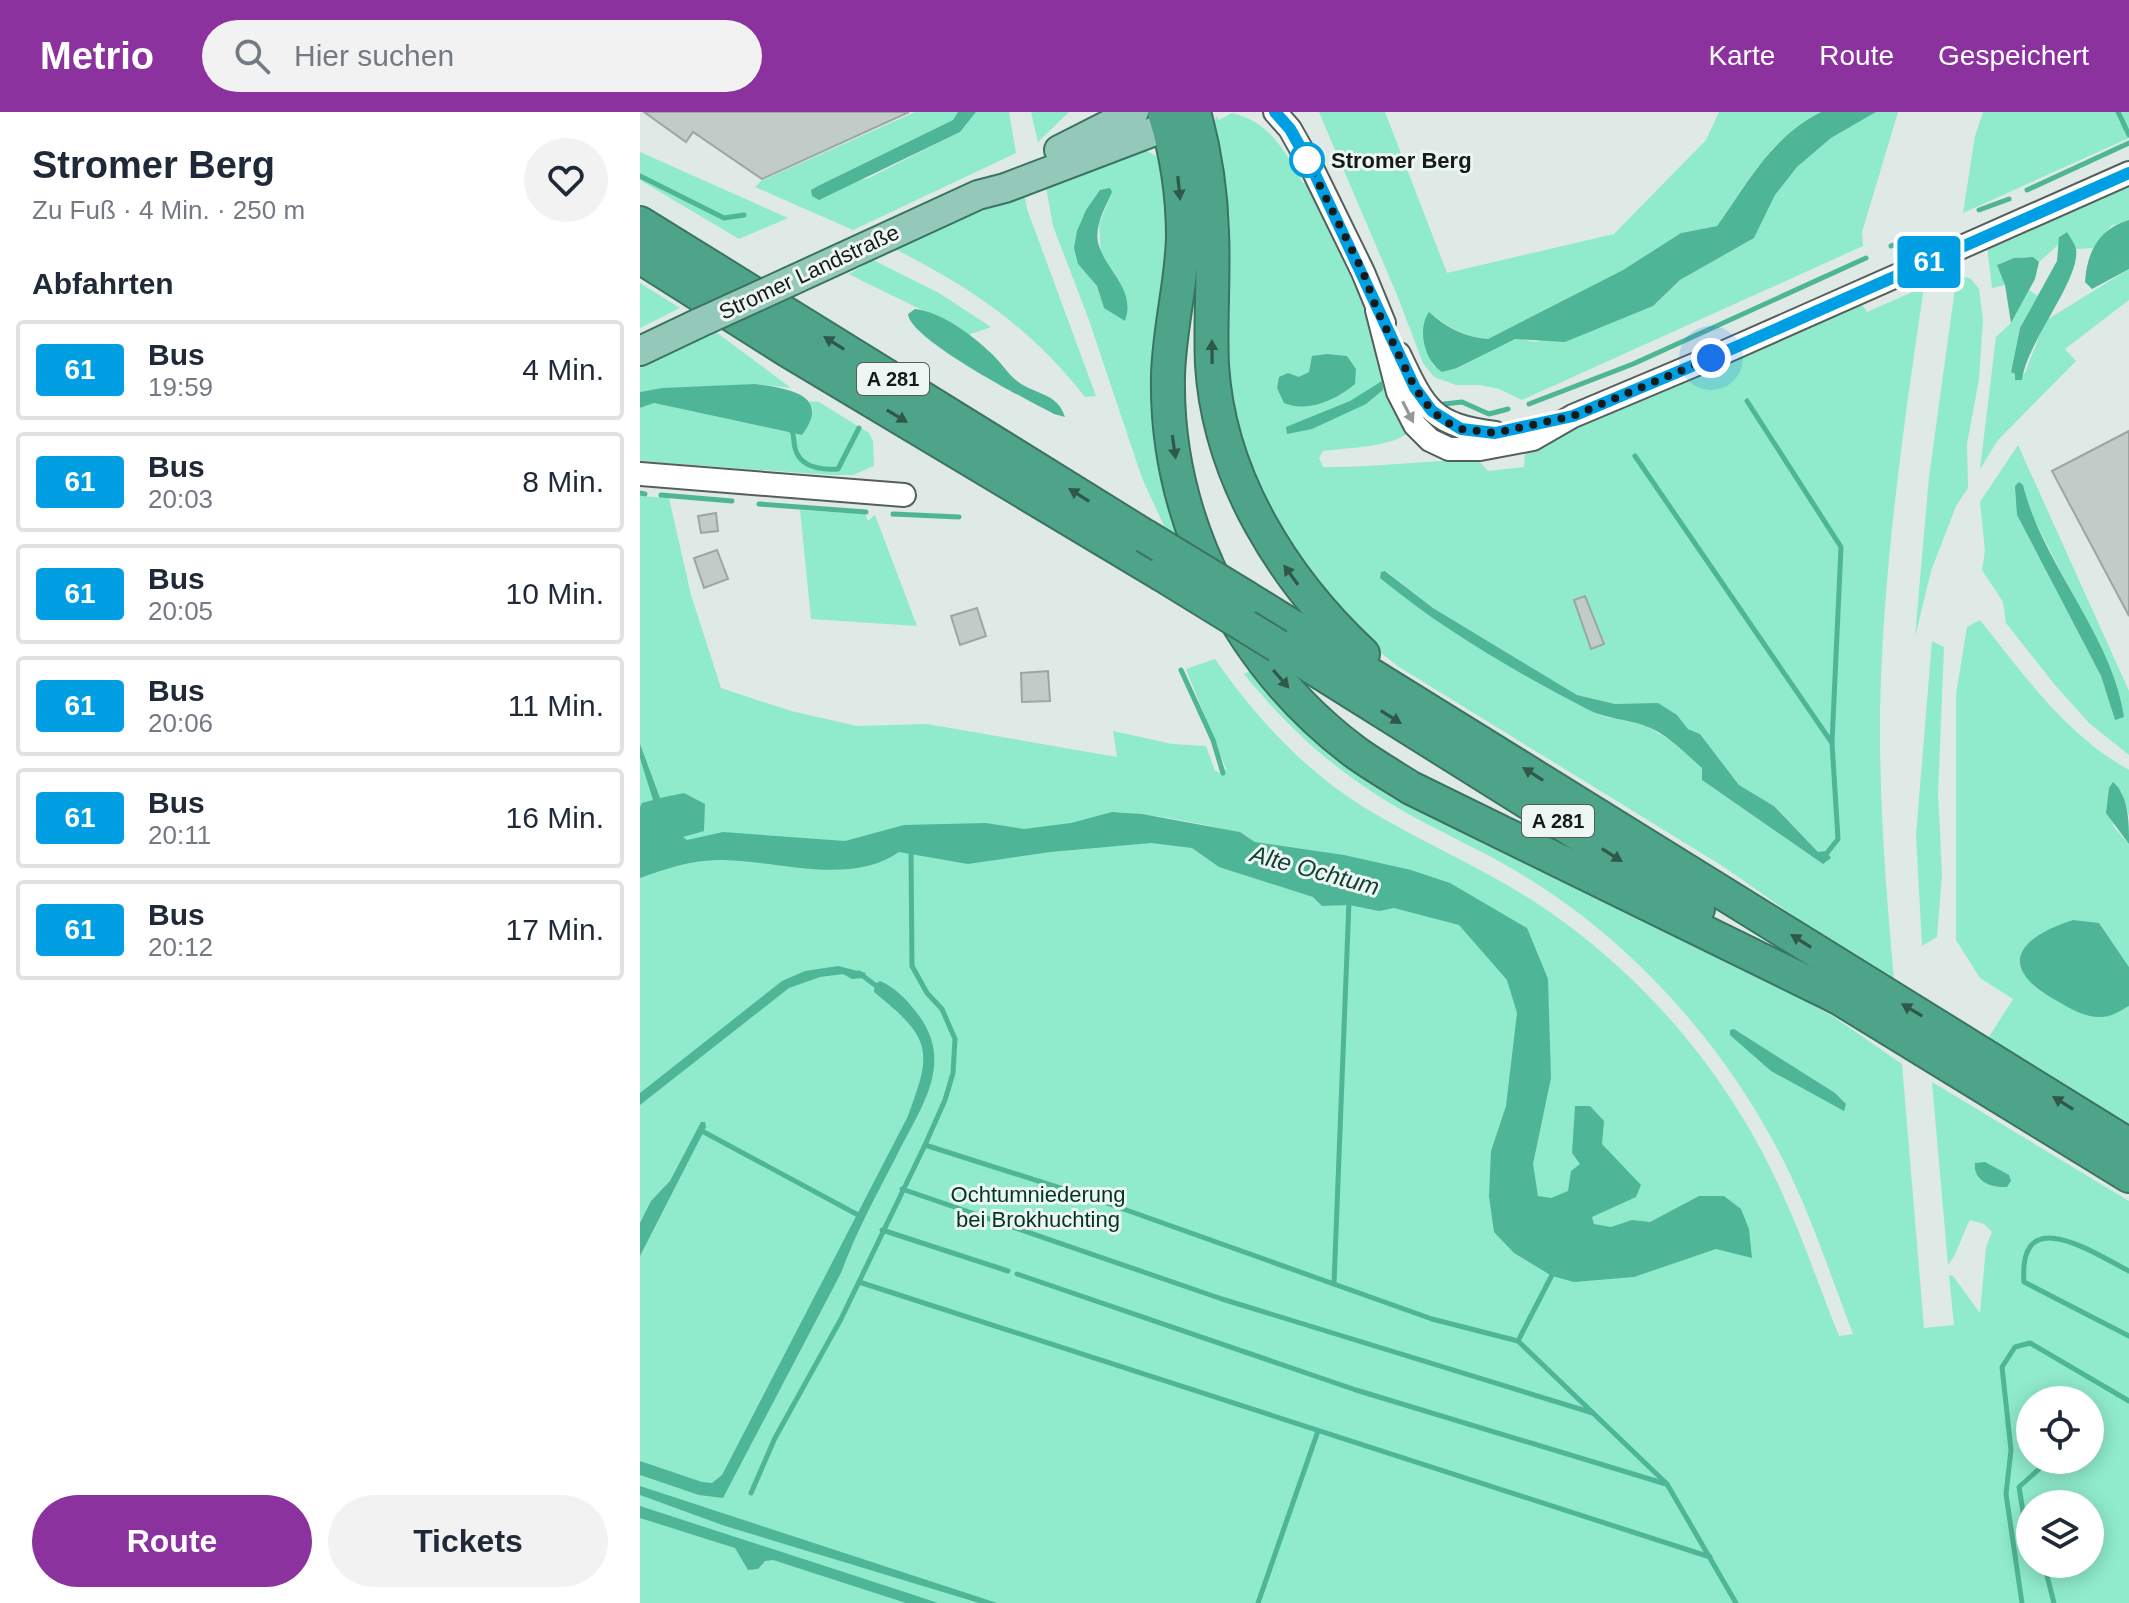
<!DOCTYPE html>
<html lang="de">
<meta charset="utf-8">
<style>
:root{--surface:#fff;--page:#f2f2f3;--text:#1f2937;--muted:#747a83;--line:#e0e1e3;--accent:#8b329f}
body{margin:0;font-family:Helvetica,sans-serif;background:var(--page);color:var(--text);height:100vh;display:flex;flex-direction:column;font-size:30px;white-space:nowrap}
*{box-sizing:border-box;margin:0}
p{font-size:26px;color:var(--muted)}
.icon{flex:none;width:44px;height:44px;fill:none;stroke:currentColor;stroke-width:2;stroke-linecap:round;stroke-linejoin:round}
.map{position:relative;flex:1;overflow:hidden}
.sheet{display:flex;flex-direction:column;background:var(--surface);width:640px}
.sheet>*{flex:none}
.badge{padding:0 16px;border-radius:6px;font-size:28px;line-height:52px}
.controls{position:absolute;left:1376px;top:1274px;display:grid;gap:16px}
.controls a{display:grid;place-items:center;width:88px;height:88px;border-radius:50%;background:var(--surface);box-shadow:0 4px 20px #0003;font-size:40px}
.you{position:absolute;width:40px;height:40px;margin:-20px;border:6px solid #fff;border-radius:50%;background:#1a73e8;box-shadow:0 0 0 12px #1a73e833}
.map>.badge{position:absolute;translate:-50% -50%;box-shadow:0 0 0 4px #fff}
h2{padding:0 32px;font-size:30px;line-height:72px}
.round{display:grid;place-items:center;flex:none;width:84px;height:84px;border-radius:42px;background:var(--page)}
.headline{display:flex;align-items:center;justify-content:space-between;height:136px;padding:0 32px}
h1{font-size:38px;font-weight:600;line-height:60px}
.primary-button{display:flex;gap:16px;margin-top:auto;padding:16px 32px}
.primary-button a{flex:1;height:92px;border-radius:48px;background:var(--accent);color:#fff;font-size:32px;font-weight:600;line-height:92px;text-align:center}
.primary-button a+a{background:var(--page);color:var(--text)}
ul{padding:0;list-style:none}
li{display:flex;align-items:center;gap:24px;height:100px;margin:0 16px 12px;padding:0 16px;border:4px solid var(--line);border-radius:8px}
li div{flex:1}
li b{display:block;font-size:30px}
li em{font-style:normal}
li .badge{min-width:88px;font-weight:700;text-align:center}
header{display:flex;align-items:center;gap:48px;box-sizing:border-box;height:112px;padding:0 40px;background:var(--accent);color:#fff}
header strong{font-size:38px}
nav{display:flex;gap:44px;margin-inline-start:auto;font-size:28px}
.search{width:560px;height:72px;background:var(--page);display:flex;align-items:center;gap:20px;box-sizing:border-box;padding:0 28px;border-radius:44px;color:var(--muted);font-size:30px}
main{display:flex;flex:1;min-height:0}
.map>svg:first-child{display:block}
</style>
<header>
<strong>Metrio</strong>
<div class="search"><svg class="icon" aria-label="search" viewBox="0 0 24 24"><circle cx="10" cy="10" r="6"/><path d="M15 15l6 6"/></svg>Hier suchen</div>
<nav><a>Karte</a><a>Route</a><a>Gespeichert</a></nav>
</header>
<main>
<section class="sheet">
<div class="headline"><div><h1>Stromer Berg</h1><p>Zu Fuß · 4 Min. · 250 m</p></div><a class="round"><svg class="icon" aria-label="heart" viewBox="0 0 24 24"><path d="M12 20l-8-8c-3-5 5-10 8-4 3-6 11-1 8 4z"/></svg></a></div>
<h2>Abfahrten</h2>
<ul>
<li><span class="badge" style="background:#009fe3;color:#fff">61</span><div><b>Bus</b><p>19:59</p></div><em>4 Min.</em></li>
<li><span class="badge" style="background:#009fe3;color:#fff">61</span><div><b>Bus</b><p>20:03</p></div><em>8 Min.</em></li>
<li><span class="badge" style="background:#009fe3;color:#fff">61</span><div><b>Bus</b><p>20:05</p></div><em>10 Min.</em></li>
<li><span class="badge" style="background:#009fe3;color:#fff">61</span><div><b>Bus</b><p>20:06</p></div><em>11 Min.</em></li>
<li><span class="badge" style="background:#009fe3;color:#fff">61</span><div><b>Bus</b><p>20:11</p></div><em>16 Min.</em></li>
<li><span class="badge" style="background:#009fe3;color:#fff">61</span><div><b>Bus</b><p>20:12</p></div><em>17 Min.</em></li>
</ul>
<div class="primary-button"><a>Route</a><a>Tickets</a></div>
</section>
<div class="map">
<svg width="1489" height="1491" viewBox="0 0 1489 1491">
<rect width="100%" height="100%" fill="#dfe9e5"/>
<g fill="#8febcb" fill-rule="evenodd">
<path d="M 275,0 L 318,0 L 313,8 L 171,78 L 229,66 L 319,20 L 336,0 L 369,0 L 376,41 L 213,118 L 115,75 L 121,69 Z"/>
<path d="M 391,0 L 429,0 L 398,30 Z"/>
<path d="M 679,0 L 745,0 L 807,161 L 974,122 L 1066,28 L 1079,0 L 1181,0 C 1131,24 1108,71 1077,114 L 1041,121 L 983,158 L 848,227 C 824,225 808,215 789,200 L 786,235 L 794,255 L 818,256 L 875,226 L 896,230 L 1013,194 L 1040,168 L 1114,126 L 1135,83 L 1157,55 L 1191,26 L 1236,0 L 1258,0 L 1222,120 L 1223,134 L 882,288 L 859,277 L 840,273 L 816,273 L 794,265 L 783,251 L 757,183 Z"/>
<path d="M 1343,0 L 1489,0 L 1489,26 L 1323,101 L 1335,24 Z"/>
<path d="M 592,1 C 630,10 645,39 663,71 L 667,69 L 727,196 L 770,319 C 756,335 705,336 683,339 L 679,346 L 683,355 C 735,356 785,348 838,348 L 848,359 L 884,355 L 885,339 L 1220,190 L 1227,200 L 1284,175 C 1263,316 1243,457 1240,599 C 1239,688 1246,779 1254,867 L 1208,842 L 1084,755 L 759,555 L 708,515 L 676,482 L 605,353 L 586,258 L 573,16 L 576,4 L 579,8 ZM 746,459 L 793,496 L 937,583 L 975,592 L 1018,592 L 1037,603 L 1048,617 L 1060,622 L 1099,673 L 1134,694 L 1178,740 L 1183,752 L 1062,668 L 1063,656 L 1031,629 L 1005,613 L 962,604 L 741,466 Z"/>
<path d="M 505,38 L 518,45 L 526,61 L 543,426 L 525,416 L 502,366 L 449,208 L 413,114 L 406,75 L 429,69 L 428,61 ZM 472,80 L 459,112 L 464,196 L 457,174 L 438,152 Z"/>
<path d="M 0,40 L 148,106 L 99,127 L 0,68 Z"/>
<path d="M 1489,72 L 1489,108 L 1471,114 L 1453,136 L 1436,137 L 1427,120 L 1419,124 L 1419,132 L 1399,150 C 1386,140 1371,147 1358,152 L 1365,173 L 1352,176 L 1347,133 Z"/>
<path d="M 384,80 L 387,97 L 456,284 L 445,285 C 390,215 332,176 253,136 L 331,99 Z"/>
<path d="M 233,148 L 299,181 L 351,215 L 328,223 C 289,199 249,183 209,162 Z"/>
<path d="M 1489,157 L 1489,188 L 1425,237 L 1436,249 L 1358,328 L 1340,357 L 1356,225 L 1371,211 L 1389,178 L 1398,184 L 1380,216 L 1371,260 L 1375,262 L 1375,267 L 1385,261 L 1405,209 Z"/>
<path d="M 1317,162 L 1331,167 L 1339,177 L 1343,208 L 1339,267 L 1327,332 L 1328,376 L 1316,394 L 1291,459 L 1275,525 L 1289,365 Z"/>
<path d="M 0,171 L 40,196 L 0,216 Z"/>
<path d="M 76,220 L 151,276 L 115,272 L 0,280 L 0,251 Z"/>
<path d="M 169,289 L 179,290 L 229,321 L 233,329 L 234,354 L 213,363 L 190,363 L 0,349 L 0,296 L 14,291 L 162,323 L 173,298 Z"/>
<path d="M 1378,333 L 1489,579 L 1489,643 L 1449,611 L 1415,573 L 1366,511 L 1363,490 L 1342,458 L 1345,439 L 1340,390 ZM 1383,373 L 1388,395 L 1402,423 L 1467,550 L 1475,608 L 1461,564 L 1377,403 Z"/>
<path d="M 0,384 L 29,386 L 51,483 L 81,576 L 151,599 L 217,614 L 287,612 L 477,645 L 473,619 L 532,632 L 566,634 L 575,659 L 582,661 L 586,657 L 546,557 L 575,547 C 615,605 665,659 725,696 C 791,736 863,764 925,811 C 1019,880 1096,976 1143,1083 C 1164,1129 1180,1177 1199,1224 L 1213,1222 C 1193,1170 1175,1115 1151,1064 C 1094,944 1000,835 886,765 C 843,738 796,719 753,693 C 693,657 648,616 604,562 L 615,557 L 660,606 L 1194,905 L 1262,952 L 1284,1216 L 1314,1213 L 1309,1163 L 1313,1164 L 1340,1201 L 1346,1135 L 1352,1120 L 1344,1112 L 1330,1108 C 1323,1121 1316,1145 1308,1153 L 1292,970 L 1489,1089 L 1489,1491 L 0,1491 ZM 472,700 C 516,702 556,711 598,720 C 606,722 611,729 619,731 C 684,743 747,750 810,771 ZM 1390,1288 L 1450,1288 L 1450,1348 L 1390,1348 ZM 1390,1392 L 1450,1392 L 1450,1452 L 1390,1452 Z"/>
<path d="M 160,398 L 225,402 L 228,409 L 235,403 L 277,514 L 171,507 Z"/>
<path d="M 1340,508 C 1384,563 1426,623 1489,658 L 1489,704 L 1481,678 L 1473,714 L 1489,732 L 1489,855 L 1459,811 L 1464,906 L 1489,894 L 1489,1015 L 1347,928 L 1373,887 L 1340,866 L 1316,828 L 1316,582 L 1327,515 Z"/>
<path d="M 1292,529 L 1304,535 L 1298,682 L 1302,762 L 1297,825 L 1282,834 L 1276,723 Z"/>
</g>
<g fill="#4eb696">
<path d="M 318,0 L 336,0 L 320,20 L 179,88 L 172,84 L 171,78 L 178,74 L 313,8 Z"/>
<path d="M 1181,0 L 1236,0 L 1191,26 L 1157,55 L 1135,83 L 1114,126 L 1040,168 L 1013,194 L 925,230 L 875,227 L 817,256 L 802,260 C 784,248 777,217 789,200 C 807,216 824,225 848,227 L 983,158 L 1041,121 L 1077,114 C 1108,71 1131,25 1181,0 Z"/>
<path d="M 470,76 L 472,80 C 465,96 453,116 459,134 C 468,161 496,178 485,209 L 464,196 L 457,174 L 438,152 L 434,136 L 437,119 L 446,98 L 460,78 Z"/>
<path d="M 1489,108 L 1489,157 L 1452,177 L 1445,170 C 1447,139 1459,117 1489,108 Z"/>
<path d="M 1427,120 C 1430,125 1435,132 1436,137 C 1441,167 1386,231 1382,268 L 1375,268 L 1375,262 L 1371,260 L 1380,216 L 1417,149 L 1419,125 Z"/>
<path d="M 1393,145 L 1399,150 L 1395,167 L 1371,211 L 1365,173 L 1357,153 L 1374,146 Z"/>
<path d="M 275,197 C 301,200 331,222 351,241 C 360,249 367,261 377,269 C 395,283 417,280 425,305 L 414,302 C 389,289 270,228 268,202 Z"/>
<path d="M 687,242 L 707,244 L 716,257 L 715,272 C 696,288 668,301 644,291 L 637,276 L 639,265 L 648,261 L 659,265 L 669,260 L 672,244 Z"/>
<path d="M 742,269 L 743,278 L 726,292 L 672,317 L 647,322 L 646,315 L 710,289 Z"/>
<path d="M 115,272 C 146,276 193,282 162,323 L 14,291 L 0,296 L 0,280 L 22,276 Z"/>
<path d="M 1379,370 L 1383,373 C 1403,454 1472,523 1484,605 L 1475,608 L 1461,564 L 1377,403 L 1375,374 Z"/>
<path d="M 745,459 L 793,496 L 937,583 L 975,592 L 1018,591 L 1037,603 L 1048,617 L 1060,622 L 1099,673 L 1134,694 L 1178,740 L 1186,739 L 1191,746 L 1183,752 L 1062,668 L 1062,656 C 1045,641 1025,620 1003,613 C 985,607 967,607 949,598 C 877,561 803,518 740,466 L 741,460 Z"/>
<path d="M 0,632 L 20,686 L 44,681 L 65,692 L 64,719 L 43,725 L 47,728 L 83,720 L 205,729 L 264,713 L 346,711 L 384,717 L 431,711 L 472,700 L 502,702 L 600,720 L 615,730 L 704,743 L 771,758 L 810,771 L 887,816 L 908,867 L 911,966 L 893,1052 L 898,1084 L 911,1086 L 928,1079 L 931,1059 L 940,1052 L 932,1041 L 935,994 L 950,994 L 964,1009 L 962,1032 L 1001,1073 L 996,1085 L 952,1105 L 954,1112 L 971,1115 L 992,1108 L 1010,1110 L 1059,1084 L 1084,1084 L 1101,1097 L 1109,1117 L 1112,1146 L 1076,1137 L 994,1165 L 934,1170 L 912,1164 L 874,1141 L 854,1120 L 849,1084 L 851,1039 L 866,994 L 877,901 L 867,868 L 819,813 L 754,796 L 739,799 L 709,793 L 682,794 L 673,785 L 579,755 L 552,736 L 511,731 L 410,740 L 328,752 L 259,740 C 210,774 140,749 84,748 C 53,747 28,756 0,766 L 0,695 L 2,691 L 13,688 L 0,646 Z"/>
<path d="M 1473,670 C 1489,683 1489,713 1489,732 L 1466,701 L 1469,676 Z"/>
<path d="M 1433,808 L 1459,811 L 1489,855 L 1489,894 C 1480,899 1470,906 1460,905 C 1444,905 1433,898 1419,890 C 1357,857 1374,827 1433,808 Z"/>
<path d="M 198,854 L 226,861 L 223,866 L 212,867 L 203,862 L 180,865 L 149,876 L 0,993 L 0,981 L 142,869 L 165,859 Z"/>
<path d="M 240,869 C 256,876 266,887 277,901 C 316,951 280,996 257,1043 C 237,1082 216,1120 201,1161 L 83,1386 L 59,1383 L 0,1363 L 0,1349 L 62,1370 L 72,1371 L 82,1363 L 267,1006 C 293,938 292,927 234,880 L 235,872 Z"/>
<path d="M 1094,917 L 1195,981 L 1206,992 L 1204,999 L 1131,959 L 1090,923 L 1090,918 Z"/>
<path d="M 61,1010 L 65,1010 L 66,1015 L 0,1144 L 0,1111 L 11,1089 L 30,1069 Z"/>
<path d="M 1345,1050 L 1369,1063 L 1371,1069 L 1367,1075 C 1351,1076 1333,1069 1335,1051 Z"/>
<path d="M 0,1374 L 357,1491 L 339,1491 L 85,1414 L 0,1383 Z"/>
<path d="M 0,1394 L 271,1482 L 298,1491 L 266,1491 L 133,1448 L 125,1449 L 118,1457 L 108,1458 L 95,1436 L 0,1406 Z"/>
</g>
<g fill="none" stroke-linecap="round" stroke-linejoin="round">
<g stroke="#4eb696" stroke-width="5">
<path d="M 1478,0 L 1489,23"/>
<path d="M 0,64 L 84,106 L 104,103"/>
<path d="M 1387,78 L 1489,31"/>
<path d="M 1339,98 L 1369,87"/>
<path d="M 1251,134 L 1269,126"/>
<path d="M 1107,289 L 1201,435 L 1192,631"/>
<path d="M 804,292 L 822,290 L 849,302 L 868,297"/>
<path d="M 889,292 L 993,252 L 1226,146"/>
<path d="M 151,317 C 155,324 153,328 155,336 C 160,356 181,358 198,357 L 219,316"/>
<path d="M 995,344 L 1192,631 L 1198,727 L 1183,746"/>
<path d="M 0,381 L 5,382"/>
<path d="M 21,383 L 92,389"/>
<path d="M 119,392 L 226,400"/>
<path d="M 253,402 L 319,405"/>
<path d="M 541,558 L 573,628 L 583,661"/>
<path d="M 219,861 L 239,876"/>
<path d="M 62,1019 L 220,1104"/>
<path d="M 285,1033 L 461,1089 L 792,1207 L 878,1229 L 1027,1372 L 1096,1491"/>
<path d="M 262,1077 L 582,1187 L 953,1301"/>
<path d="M 242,1118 L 368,1159"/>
<path d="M 1489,1159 C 1452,1140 1378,1090 1384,1170 L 1489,1224"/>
<path d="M 377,1162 L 716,1278 L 1026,1372"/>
<path d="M 219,1170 L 1070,1445"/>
<path d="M 694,1172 L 709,789"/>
<path d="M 878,1229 L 914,1159"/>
<path d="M 111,1381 L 135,1326 L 201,1207 L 285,1033 L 305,988 L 313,961 L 315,927 L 302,897 L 287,881 L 272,854 L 271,738"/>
<path d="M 1390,1417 L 1384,1406 L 1379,1375 L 1409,1348"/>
<path d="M 1404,1452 L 1414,1491"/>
<path d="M 618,1491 L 678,1319"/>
<path d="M 1382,1491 L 1366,1382 L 1371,1338 L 1362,1255 L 1375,1235 L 1390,1231 L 1489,1289"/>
</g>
</g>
<g fill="#c1cbc7" stroke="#9ca6a2" stroke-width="2">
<path d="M 4,0 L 269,0 L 122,67 L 53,20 L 46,30 Z"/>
<path d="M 1489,319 L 1489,504 L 1412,359 Z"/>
<path d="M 76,401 L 78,419 L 61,421 L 58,404 Z"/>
<path d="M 77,438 L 88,467 L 64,476 L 54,446 Z"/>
<path d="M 945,484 L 964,532 L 951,537 L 934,488 Z"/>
<path d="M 337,496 L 346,524 L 320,533 L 311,504 Z"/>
<path d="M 408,559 L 410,589 L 382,590 L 381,561 Z"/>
</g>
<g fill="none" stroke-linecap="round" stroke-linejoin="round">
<defs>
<g id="minor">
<path d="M 635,0 L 650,17 L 673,58 L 723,160 L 744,211"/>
<path d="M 737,198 L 758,280 L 775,313 L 790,328 L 809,337 L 840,337 L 893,327 L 933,304 L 1071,246 L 1489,61"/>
<path d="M 759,242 C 785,297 792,313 855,321"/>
<path d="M 0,362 L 264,383"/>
</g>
<g id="major">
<path d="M 419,38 L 494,0"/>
<path d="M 151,169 L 338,83 L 365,76 L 528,14 L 541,0"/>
<path d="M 0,239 L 59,211"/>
</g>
<g id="highway">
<path d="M 524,0 C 536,39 543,84 543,125 C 542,171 529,217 528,264 C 525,409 599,553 715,640 C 733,653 752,664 771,676 L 1197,885"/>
<path d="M 554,0 C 565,40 571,79 572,120 C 574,164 570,209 572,253 C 579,365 643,467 723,542"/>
<path d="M 0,111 L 505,424"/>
<path d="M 0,145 L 147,238 L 521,462"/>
<path d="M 607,486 L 1489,1033"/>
<path d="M 638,534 L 1058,797"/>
<path d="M 1181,875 L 1489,1064"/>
</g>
</defs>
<use href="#minor" stroke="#565f5b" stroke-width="26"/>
<use href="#major" stroke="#3a7461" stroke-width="32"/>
<use href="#highway" stroke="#3a7461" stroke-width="36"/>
<use href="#minor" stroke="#fff" stroke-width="22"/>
<use href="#major" stroke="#94c8b8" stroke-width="28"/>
<use href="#highway" stroke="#4da488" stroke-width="32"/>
<defs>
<path id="major-bridge" d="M 59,211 L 151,169"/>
<g id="highway-bridge">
<path d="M 505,424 L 607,486"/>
<path d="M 521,462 L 638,534"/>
</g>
</defs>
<use href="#major-bridge" stroke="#3a7461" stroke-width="32" stroke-linecap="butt"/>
<use href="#highway-bridge" stroke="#3a7461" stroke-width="36" stroke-linecap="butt"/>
<use href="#major-bridge" stroke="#94c8b8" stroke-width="28"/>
<use href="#highway-bridge" stroke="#4da488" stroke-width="32"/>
</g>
<defs><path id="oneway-solid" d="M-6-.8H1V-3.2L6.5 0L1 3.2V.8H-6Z" transform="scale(2)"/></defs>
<g fill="#2f584a">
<use href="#oneway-solid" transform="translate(539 76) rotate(84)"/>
<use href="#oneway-solid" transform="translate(194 231) rotate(-148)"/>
<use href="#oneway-solid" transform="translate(572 240) rotate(-91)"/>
<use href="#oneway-solid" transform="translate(257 304) rotate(31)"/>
<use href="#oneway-solid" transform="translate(534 335) rotate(82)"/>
<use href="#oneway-solid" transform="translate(439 383) rotate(-148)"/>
<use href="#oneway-solid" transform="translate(651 463) rotate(-126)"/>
<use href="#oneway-solid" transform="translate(641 567) rotate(49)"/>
<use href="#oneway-solid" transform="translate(751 605) rotate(32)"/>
<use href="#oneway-solid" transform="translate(893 662) rotate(-148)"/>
<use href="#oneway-solid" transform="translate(972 743) rotate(32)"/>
<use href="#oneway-solid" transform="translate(1161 829) rotate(-148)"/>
<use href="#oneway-solid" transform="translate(1272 898) rotate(-149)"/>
<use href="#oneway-solid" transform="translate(1423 991) rotate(-148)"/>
</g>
<use fill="#969897" href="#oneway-solid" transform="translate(768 300) rotate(63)"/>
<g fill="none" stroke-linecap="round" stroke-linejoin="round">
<defs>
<path id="line" d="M 635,0 L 650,17 L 673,58 L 775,276 L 792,299 L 821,317 L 855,321 L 933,304 L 1071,246 L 1489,61"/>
</defs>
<use href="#line" stroke="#fff" stroke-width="18"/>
<use href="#line" stroke="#009fe3" stroke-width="12"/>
<path stroke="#161a18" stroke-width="8" stroke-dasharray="0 14.4" d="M 667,48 L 723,160 L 737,198 L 775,276 L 792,299 L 806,310 L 821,317 L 855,321 L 933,304 L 1071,246"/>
</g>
<circle fill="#fff" stroke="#009fe3" stroke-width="4" cx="667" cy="48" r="16"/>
<g text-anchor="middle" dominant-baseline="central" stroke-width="6" stroke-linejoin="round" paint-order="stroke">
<g fill="#ecf6f2" stroke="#565c59" stroke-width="2">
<rect x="217" y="251" width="72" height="32" rx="6"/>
<rect x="882" y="693" width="72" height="32" rx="6"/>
</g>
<g font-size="20" font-weight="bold" fill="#161a18">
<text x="253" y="267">A 281</text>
<text x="918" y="709">A 281</text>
</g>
<g font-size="22" font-weight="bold" fill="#161a18" stroke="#ecf6f2" text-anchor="start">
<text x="691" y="48">Stromer Berg</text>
</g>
<g font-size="22" fill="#161a18" stroke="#ecf6f2">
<text transform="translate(169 160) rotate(-25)">Stromer Landstraße</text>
</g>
<g font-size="22" fill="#033427" stroke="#ecf6f2">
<text x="398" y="1082">Ochtumniederung<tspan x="398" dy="25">bei Brokhuchting</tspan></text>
</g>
<g font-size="24" font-style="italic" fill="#103e30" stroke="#ecf6f2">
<text transform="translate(675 758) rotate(15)">Alte Ochtum</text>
</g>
</g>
</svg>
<div class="controls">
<a><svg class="icon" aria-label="locate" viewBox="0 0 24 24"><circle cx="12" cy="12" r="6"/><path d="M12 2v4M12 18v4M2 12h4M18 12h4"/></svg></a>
<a><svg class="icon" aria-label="layers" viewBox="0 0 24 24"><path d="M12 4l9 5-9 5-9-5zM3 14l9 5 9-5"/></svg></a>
</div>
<div class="you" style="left:1071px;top:246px"></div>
<b class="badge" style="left:1289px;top:150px;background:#009fe3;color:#fff">61</b>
</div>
</main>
